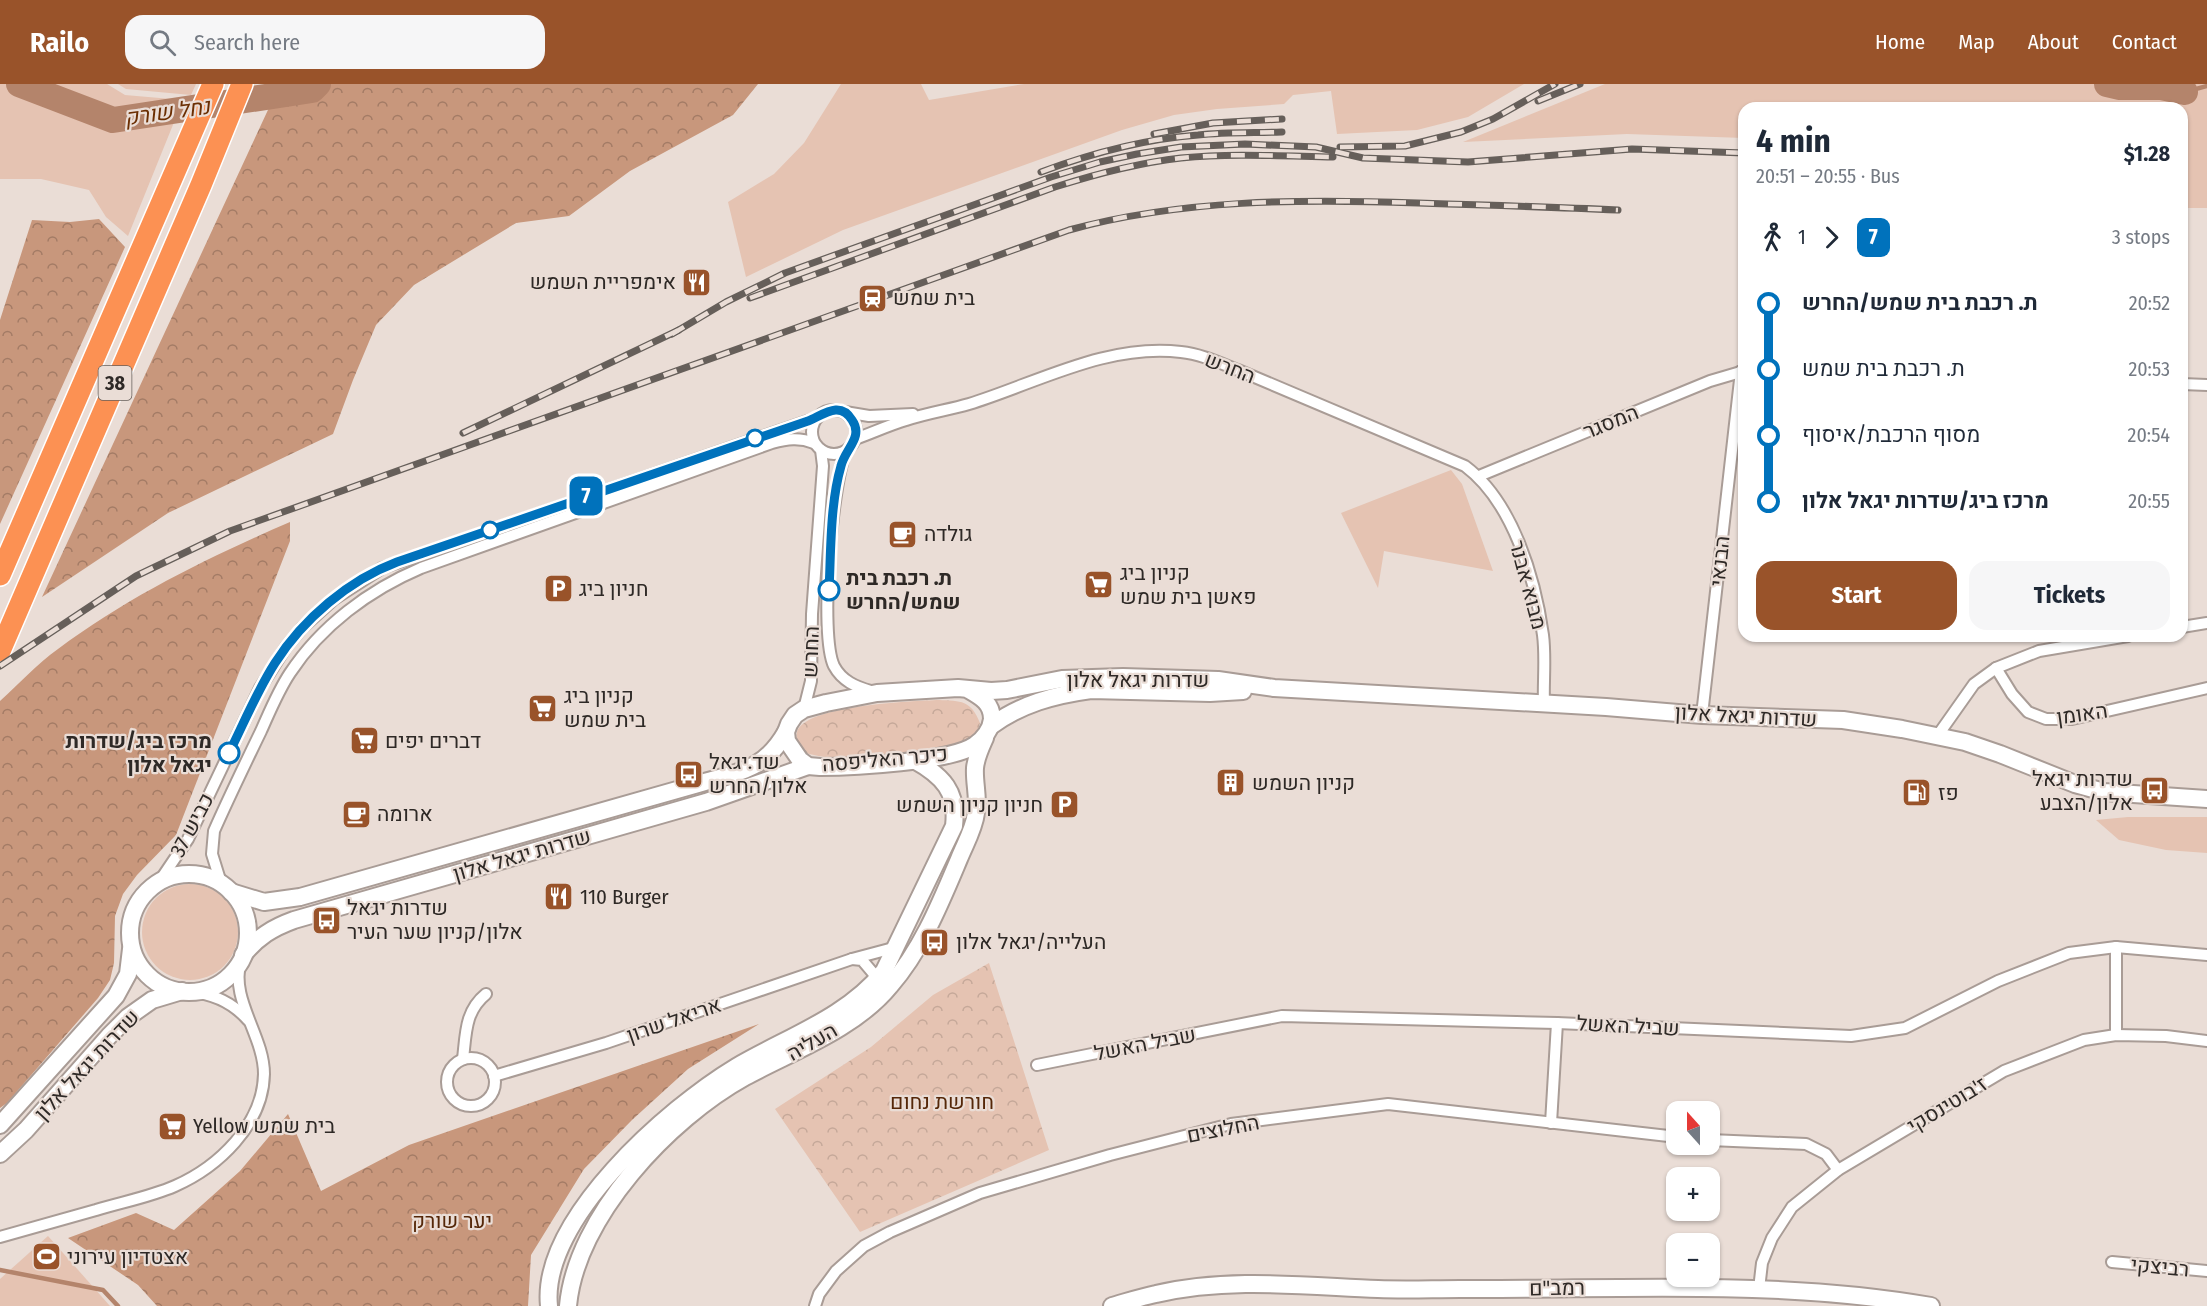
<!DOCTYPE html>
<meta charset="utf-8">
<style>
:root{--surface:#fff;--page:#f6f6f7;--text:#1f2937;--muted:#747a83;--accent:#99532a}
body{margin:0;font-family:"Fira Sans Condensed",Heebo,sans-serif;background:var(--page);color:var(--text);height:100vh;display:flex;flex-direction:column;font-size:22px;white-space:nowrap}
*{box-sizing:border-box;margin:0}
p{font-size:20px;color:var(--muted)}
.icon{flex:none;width:33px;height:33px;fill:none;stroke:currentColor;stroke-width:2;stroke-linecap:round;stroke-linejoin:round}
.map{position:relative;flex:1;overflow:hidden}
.drawer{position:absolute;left:1738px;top:18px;width:450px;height:540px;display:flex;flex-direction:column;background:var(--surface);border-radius:18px;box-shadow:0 2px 4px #0004}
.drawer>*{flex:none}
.badge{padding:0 12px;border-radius:9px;font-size:21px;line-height:39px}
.needle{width:39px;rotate:339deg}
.fabs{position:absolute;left:1666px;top:1017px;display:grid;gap:12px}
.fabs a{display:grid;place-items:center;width:54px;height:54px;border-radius:12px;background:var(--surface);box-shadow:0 2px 4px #0004;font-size:30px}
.map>.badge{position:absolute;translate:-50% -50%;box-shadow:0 0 0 3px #fff}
.legs{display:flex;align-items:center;gap:9px;height:66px;padding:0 18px;font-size:20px}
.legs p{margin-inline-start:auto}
.head{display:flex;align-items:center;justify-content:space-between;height:102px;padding:0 18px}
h1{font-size:33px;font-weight:700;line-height:45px}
.action{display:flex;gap:12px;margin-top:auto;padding:12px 18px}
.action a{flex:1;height:69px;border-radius:18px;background:var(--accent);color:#fff;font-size:24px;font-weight:700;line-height:69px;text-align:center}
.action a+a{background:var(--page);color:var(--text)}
ul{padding:0 18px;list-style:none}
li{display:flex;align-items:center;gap:21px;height:66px;font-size:22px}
li i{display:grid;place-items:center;width:9px;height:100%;margin:0 8px;background:currentColor}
li i::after{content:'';width:15px;height:15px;margin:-8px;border:4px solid;border-radius:50%;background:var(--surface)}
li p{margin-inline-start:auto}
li:first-child i{background:linear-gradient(#0000 50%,currentColor 0)}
li:last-child i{background:linear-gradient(currentColor 50%,#0000 0)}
header{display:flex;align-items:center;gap:36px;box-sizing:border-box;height:84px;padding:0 30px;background:var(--accent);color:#fff}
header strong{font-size:28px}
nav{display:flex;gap:33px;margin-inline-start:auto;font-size:21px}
.search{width:420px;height:54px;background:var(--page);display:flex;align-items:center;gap:15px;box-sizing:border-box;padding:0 21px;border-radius:18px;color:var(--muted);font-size:22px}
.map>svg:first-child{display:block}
</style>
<header>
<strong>Railo</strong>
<div class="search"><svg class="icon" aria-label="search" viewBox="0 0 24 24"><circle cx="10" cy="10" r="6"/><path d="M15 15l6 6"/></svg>Search here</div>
<nav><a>Home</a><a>Map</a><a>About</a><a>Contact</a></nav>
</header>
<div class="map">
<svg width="2207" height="1222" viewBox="0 0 2207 1222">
<defs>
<pattern id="forest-crowns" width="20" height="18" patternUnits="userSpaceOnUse" patternTransform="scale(1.5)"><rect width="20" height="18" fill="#c8977c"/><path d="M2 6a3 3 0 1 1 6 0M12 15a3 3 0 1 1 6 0" fill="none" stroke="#a37b65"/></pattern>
<pattern id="park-crowns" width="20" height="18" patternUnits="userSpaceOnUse" patternTransform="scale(1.5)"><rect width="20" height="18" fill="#e5c3b2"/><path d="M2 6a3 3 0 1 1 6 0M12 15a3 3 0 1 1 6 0" fill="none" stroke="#c5a899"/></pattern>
</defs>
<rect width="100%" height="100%" fill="#eaddd6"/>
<g fill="#e5c3b2">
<path d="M 0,0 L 107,0 L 125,11 L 183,16 L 128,152 L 106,133 L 89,106 L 41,95 L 0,95 Z"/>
<path d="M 118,0 L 196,0 L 191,11 L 126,5 Z"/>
<path d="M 841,0 L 921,0 L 929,16 L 1024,0 L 1524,0 L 1468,33 L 1417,46 L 1337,50 L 1331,7 L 1293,11 L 1284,20 L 1217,25 L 1174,31 L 1122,46 L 843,146 L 746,193 L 728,118 L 774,90 L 804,59 Z"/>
<path d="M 1605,0 L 2207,0 L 2207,124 L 2183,124 L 2182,24 L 1744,24 L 1744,54 L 1627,50 L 1463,58 Z"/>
<path d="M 1451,386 L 1462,400 L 1493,487 L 1384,467 L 1378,504 L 1341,429 Z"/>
<path d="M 2128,733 L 2207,733 L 2207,769 L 2166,766 L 2119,756 L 2096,736 Z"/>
<circle cx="190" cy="848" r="48"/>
<path d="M 48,1152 L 110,1222 L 0,1222 L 0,1195 Z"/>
</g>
<g fill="url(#forest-crowns)">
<path d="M 280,0 L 758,0 L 733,31 L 630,87 L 569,132 L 516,139 L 414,201 L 376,241 L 353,296 L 333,350 L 168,429 L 42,513 Z"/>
<path d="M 99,135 L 125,163 L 0,440 L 0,236 L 32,136 L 70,138 Z"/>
<path d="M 290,438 L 290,457 L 176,751 L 137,791 L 123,810 L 115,832 L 114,879 L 110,896 L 98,914 L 7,1019 L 0,1024 L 0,617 C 19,600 37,580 58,565 C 129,512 209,473 290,438 Z"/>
<path d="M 759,940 L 688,985 L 632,1036 L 584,1085 L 531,1171 L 528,1222 L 157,1222 L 138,1201 L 68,1154 L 136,1129 L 174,1146 L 240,1087 L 288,1030 L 321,1107 L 409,1061 Z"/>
</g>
<g fill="url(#park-crowns)">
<path d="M 939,616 C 961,617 971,616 980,639 C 979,642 979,645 977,648 C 963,668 858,676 832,674 C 823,673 814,671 805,669 C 801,663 794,656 797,648 C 805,621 913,617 939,616 Z"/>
<path d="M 989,879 L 1049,1066 L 860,1148 L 775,1025 L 871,963 L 933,911 Z"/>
</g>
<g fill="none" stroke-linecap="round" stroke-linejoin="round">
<g stroke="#b4846b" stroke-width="4.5">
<path d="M 2185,8 L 2207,2"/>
<path d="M 0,1186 L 103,1206 L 118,1222"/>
</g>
<g stroke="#b4846b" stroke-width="26">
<path d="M 19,0 L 113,36 L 312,6 L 318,0"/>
<path d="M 2107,0 L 2120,3 L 2161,3 L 2185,8"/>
</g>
<defs>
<g id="street">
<path d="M 2182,300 L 2207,301"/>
<circle cx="834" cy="348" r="22"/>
<path d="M 845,328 L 869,332 L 913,330"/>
<path d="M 855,355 C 872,349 889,341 906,336 C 927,329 948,326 969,320 C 1037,299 1107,259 1181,268 C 1201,270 1220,279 1238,286 L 1465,382 C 1513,418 1535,494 1543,551 C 1546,574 1543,598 1544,621"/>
<path d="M 846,367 C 832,400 819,551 834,582 C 842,597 856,603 871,607"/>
<path d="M 1479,392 L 1710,297 L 1744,287"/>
<path d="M 2182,543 L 2207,539"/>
<path d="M 1996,584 L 2039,567 L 2128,552"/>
<path d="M 804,625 L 811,597 L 812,530 L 823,382 L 821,366"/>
<path d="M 1702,631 L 1741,287"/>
<path d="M 1938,651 L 1974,600 L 1996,584 L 2012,610 L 2028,628 L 2046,635 L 2072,635 L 2207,604"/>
<path d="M 159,798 L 188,755 L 260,604 L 286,563 L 302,544 L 334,515 L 382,484 L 816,334"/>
<path d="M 221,799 L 212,770 L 214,747 C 229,713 245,680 261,647 C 270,627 278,607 290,589 C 321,542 369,506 421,484 L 772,359 C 787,355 799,353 814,359"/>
<path d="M 2116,863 L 2116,951"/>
<path d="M 852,875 L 862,876 L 873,889 L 876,898"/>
<path d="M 191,908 C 214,910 233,919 248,936"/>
<circle cx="471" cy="998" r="24"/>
<path d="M 463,975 C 466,949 465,927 486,910"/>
<path d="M 1037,981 L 1282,932 L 1557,939 L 1851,952 L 1905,944 L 1998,897 L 2069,869 L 2116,863 L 2207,871"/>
<path d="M 494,992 L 606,959 L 852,875 L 897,863"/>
<path d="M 1551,1039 L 1557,939"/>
<path d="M 1710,1056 L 1806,1060 L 1826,1070 L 1838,1086"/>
<path d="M 0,1153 C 32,1144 64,1135 96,1126 C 122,1118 150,1113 175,1102 C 218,1083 263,1041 264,990 C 264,951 229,915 241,876"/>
<path d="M 2112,1178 L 2207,1187"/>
<path d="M 1759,1205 L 1762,1179 L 1772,1154 L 1792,1123 L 1838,1086 L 2004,987 L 2084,956 L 2116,951 L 2166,952 L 2207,957"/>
<path d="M 815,1222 L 819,1210 L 836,1187 L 864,1162 L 890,1148 L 980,1109 L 1110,1071 L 1231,1040 L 1388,1020 L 1677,1053"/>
</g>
<g id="secondary">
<path d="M 967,605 C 979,612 992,618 992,635 C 991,645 984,655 975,661 C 951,678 852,683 820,683 L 808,682 L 800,676 L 787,657 L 786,648 L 789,640 L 795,631 L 804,625 L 826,619 L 877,609 L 958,604 L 991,607 L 1007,606 L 1062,595 L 1123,593 L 1218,596 L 1274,604 L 1606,623 L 1702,631 L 1843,636 L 1902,645 L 1965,658 L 2000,670 L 2075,700 L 2104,708 L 2207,715"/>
<path d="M 991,642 C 1021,620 1054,611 1091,606 L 1210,609 L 1243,607"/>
<circle cx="189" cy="849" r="59"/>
<path d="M 231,808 L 264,818 L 300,813 L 698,700 C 738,688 764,687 786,648"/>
<path d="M 243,871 C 258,853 272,844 294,836 L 706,718 L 808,682"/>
<path d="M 0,1041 L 116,912 L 128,890 L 131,865"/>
<path d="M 0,1070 L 26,1046 L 109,952 L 128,933 L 152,916 L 182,907"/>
<path d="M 549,1222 C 540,1136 668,1024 736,983 C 787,953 846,934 884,887 L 954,742 C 958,708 943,692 914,676"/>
<path d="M 568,1222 C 576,1133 669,1035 745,993 C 793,967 855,945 890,902 C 922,865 940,820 959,775 C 965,760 974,745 976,729 C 979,714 974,699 975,684 C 976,673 981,663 985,654"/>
<path d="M 1112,1222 C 1126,1218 1141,1213 1156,1210 C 1228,1193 1304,1202 1378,1205 C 1405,1206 1432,1205 1460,1205 C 1617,1206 1776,1195 1931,1222"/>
</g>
<g id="highway">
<path d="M 0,491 L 213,0"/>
<path d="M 0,567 L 201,101 L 242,0"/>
</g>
</defs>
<use href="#street" stroke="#a99c96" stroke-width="14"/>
<use href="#secondary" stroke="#a99c96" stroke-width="20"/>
<use href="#highway" stroke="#fff" stroke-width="24"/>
<use href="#street" stroke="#fff" stroke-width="10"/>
<use href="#secondary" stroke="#fff" stroke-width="16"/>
<use href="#highway" stroke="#fc9153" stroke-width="21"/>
<defs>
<g id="rail">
<path d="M 1538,17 L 1580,0"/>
<path d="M 1154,50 L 1213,39 L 1282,35"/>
<path d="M 1340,63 L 1405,62 L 1461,48 L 1493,35 L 1555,0"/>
<path d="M 1041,88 C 1092,69 1144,55 1198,51 C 1226,48 1254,49 1282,48"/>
<path d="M 750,214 L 1055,103 C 1096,90 1137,79 1181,74 C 1231,69 1282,72 1333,73"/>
<path d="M 672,250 L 726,218 L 785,189 L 1051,93 L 1100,78 L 1137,70 L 1181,63 L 1245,60 L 1316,63 L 1363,74 L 1468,78 L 1632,65 L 1744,69"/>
<path d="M 463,349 L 679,246"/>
<path d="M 0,582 L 136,492 L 230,447 L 1069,146 C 1182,115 1301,115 1418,119 C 1485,121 1551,123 1618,126"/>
</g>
</defs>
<use href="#rail" stroke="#665f5a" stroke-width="7"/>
<use href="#rail" stroke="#eaddd6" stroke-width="4.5" stroke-dasharray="14" stroke-linecap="butt"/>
</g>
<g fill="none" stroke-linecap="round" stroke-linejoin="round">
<defs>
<path id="line-1" d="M 229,669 C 244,639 257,607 275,579 C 303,535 349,496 397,478 L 808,337 C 823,331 840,316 852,336 C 864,353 845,365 841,382 C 830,420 831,467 829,506"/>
</defs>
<use href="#line-1" stroke="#fff" stroke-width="14"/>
<use href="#line-1" stroke="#0072bc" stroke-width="9"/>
</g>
<defs>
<symbol id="restaurant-square" viewBox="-11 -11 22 22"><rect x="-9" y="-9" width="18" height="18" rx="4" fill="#99532a" stroke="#eaddd6"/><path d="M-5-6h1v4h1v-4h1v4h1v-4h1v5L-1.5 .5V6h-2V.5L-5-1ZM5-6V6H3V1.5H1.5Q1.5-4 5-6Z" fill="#fff"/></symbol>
<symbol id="station-square" viewBox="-11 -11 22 22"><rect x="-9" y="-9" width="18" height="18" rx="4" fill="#99532a" stroke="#eaddd6"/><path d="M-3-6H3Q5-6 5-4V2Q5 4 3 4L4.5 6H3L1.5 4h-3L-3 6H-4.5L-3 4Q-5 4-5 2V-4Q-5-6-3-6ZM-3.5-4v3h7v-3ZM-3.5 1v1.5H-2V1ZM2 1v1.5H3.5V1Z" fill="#fff"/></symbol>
<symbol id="cafe-square" viewBox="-11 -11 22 22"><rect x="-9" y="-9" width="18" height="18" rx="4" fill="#99532a" stroke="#eaddd6"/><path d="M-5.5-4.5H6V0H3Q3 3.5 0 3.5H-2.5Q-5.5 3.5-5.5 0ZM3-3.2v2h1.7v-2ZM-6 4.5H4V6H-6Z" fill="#fff"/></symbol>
<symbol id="supermarket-square" viewBox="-11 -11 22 22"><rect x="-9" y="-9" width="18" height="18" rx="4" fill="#99532a" stroke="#eaddd6"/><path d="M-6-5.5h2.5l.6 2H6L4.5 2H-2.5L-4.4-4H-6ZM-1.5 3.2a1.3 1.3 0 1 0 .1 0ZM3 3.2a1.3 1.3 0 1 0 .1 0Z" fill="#fff"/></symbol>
<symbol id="parking-square" viewBox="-11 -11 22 22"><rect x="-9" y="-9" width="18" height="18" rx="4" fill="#99532a" stroke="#eaddd6"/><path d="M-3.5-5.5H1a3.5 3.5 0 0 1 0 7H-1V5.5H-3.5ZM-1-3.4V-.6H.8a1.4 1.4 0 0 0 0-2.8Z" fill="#fff"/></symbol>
<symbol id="bus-square" viewBox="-11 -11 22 22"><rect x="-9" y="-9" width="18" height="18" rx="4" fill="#99532a" stroke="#eaddd6"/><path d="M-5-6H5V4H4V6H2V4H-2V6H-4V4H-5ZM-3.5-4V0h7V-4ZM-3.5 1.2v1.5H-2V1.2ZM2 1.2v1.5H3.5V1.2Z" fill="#fff"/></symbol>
<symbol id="building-square" viewBox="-11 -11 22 22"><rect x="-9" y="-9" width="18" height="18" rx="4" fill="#99532a" stroke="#eaddd6"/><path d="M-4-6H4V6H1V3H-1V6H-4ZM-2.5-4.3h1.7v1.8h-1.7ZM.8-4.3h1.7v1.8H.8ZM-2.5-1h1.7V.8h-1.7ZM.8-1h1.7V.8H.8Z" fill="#fff"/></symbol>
<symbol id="fuel-square" viewBox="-11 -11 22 22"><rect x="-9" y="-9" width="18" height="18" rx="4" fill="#99532a" stroke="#eaddd6"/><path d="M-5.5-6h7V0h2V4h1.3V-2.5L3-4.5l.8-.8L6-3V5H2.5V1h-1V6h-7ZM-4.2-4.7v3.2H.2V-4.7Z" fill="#fff"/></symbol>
<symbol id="stadium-square" viewBox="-11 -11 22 22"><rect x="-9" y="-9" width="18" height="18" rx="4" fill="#99532a" stroke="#eaddd6"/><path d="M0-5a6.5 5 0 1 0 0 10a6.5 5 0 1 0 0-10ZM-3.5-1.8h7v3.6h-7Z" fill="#fff"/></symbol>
</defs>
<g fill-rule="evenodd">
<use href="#restaurant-square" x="680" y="182" width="33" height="33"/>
<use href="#station-square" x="856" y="198" width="33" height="33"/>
<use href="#cafe-square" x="886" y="434" width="33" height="33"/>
<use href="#supermarket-square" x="1082" y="484" width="33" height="33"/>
<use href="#parking-square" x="542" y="488" width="33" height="33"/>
<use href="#supermarket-square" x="526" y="608" width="33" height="33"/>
<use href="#supermarket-square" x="348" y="640" width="33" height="33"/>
<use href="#bus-square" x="672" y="674" width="33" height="33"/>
<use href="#building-square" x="1214" y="682" width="33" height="33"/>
<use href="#bus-square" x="2138" y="690" width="33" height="33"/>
<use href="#fuel-square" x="1900" y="692" width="33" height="33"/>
<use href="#parking-square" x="1048" y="704" width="33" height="33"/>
<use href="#cafe-square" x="340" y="714" width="33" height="33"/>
<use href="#restaurant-square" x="542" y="796" width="33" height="33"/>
<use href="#bus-square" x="310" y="820" width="33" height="33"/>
<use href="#bus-square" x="918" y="842" width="33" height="33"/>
<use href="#supermarket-square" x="156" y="1026" width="33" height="33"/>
<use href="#stadium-square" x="30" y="1156" width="33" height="33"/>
</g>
<g fill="#fff" stroke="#0072bc" stroke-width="3">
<circle cx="755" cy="354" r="8"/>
<circle cx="490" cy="446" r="8"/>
<circle cx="829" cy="506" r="10"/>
<circle cx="229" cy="669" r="10"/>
</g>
<g text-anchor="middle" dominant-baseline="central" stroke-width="4.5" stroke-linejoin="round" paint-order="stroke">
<rect fill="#eaddd6" stroke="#665f5b" stroke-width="1.5" x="98.5" y="282" width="33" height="34" rx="4.5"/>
<g font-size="20" font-weight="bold" fill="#2e2926">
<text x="115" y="299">38</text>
</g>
<g font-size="21" fill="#2e2926" stroke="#eaddd6" text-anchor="start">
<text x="676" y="198" text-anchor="end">אימפריית השמש</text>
<text x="893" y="214">בית שמש</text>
<text x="924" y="450">גולדה</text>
<text x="1120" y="489">קניון ביג<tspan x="1120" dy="24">פאשן בית שמש</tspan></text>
<text x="579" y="505">חניון ביג</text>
<text x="564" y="612">קניון ביג<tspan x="564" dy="24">בית שמש</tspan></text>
<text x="385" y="657">דברים יפים</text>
<text x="709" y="678">שד.יגאל<tspan x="709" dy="24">אלון/החרש</tspan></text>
<text x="2133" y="695" text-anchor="end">שדרות יגאל<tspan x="2133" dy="24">אלון/הצבע</tspan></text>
<text x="1252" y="699">קניון השמש</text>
<text x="1938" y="709">פז</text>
<text x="1043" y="721" text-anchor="end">חניון קניון השמש</text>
<text x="377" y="730">ארומה</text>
<text x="580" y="813">110 Burger</text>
<text x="347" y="824">שדרות יגאל<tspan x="347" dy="24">אלון/קניון שער העיר</tspan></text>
<text x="956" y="858">העלייה/יגאל אלון</text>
<text x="193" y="1042">Yellow בית שמש</text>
<text x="67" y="1173">אצטדיון עירוני</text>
</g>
<g font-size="21" fill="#2e2926" stroke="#eaddd6">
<text transform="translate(1230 284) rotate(21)">החרש</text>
<text transform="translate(1611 338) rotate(-22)">המסגר</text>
<text transform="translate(1720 477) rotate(-84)">הבנאי</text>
<text transform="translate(1528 501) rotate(75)">מבוא אבנר</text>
<text transform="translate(811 568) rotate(-88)">החרש</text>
<text x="1138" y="596">שדרות יגאל אלון</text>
<text transform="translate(2082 630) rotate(-8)">האומן</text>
<text transform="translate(1746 632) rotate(3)">שדרות יגאל אלון</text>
<text transform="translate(885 675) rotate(-5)">כיכר האליפסה</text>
<text transform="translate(192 741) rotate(-62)">כביש 37</text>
<text transform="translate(522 771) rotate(-16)">שדרות יגאל אלון</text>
<text transform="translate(674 936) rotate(-19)">אריאל שרון</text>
<text transform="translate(1628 942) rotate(3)">שביל האשל</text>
<text transform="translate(812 958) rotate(-30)">העליה</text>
<text transform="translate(1145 960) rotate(-11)">שביל האשל</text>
<text transform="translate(87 981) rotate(-47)">שדרות יגאל אלון</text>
<text transform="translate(1947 1021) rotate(-31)">ז'בוטינסקי</text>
<text transform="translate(1223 1045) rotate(-11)">החלוצים</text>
<text transform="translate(2160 1183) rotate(5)">רביצקי</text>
<text transform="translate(1557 1204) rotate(-1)">רמב"ם</text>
</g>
<g font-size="21" font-weight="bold" fill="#2e2926" stroke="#eaddd6" text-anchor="start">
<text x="846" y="494">ת. רכבת בית<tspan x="846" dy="24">שמש/החרש</tspan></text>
<text x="212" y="657" text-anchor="end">מרכז ביג/שדרות<tspan x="212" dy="24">יגאל אלון</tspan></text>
</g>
<g font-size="21" fill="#552708" stroke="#eaddd6">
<text x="942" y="1018">חורשת נחום</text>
<text x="452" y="1137">יער שורק</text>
</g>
<g font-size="22" font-style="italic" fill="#6b2e02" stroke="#eaddd6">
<text transform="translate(167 28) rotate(-8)">נחל שורק</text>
</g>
</g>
</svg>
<div class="fabs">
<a><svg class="needle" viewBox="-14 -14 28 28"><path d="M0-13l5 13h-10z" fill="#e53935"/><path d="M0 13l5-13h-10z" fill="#747a83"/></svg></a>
<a>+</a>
<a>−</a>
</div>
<b class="badge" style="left:586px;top:412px;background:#0072bc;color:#fff">7</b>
<section class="drawer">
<div class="head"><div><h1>4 min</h1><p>20:51 – 20:55 · Bus</p></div><b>$1.28</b></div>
<div class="legs"><svg class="icon" aria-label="walk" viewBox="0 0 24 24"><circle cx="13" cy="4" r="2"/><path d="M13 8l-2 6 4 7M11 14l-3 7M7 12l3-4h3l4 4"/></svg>1<svg class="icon" aria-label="forward" viewBox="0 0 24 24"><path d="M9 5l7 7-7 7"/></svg><b class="badge" style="background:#0072bc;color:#fff">7</b><p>3 stops</p></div>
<ul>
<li><i style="color:#0072bc"></i><b>ת. רכבת בית שמש/החרש</b><p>20:52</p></li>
<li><i style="color:#0072bc"></i><span>ת. רכבת בית שמש</span><p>20:53</p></li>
<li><i style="color:#0072bc"></i><span>מסוף הרכבת/איסוף</span><p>20:54</p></li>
<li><i style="color:#0072bc"></i><b>מרכז ביג/שדרות יגאל אלון</b><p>20:55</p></li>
</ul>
<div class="action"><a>Start</a><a>Tickets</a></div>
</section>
</div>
